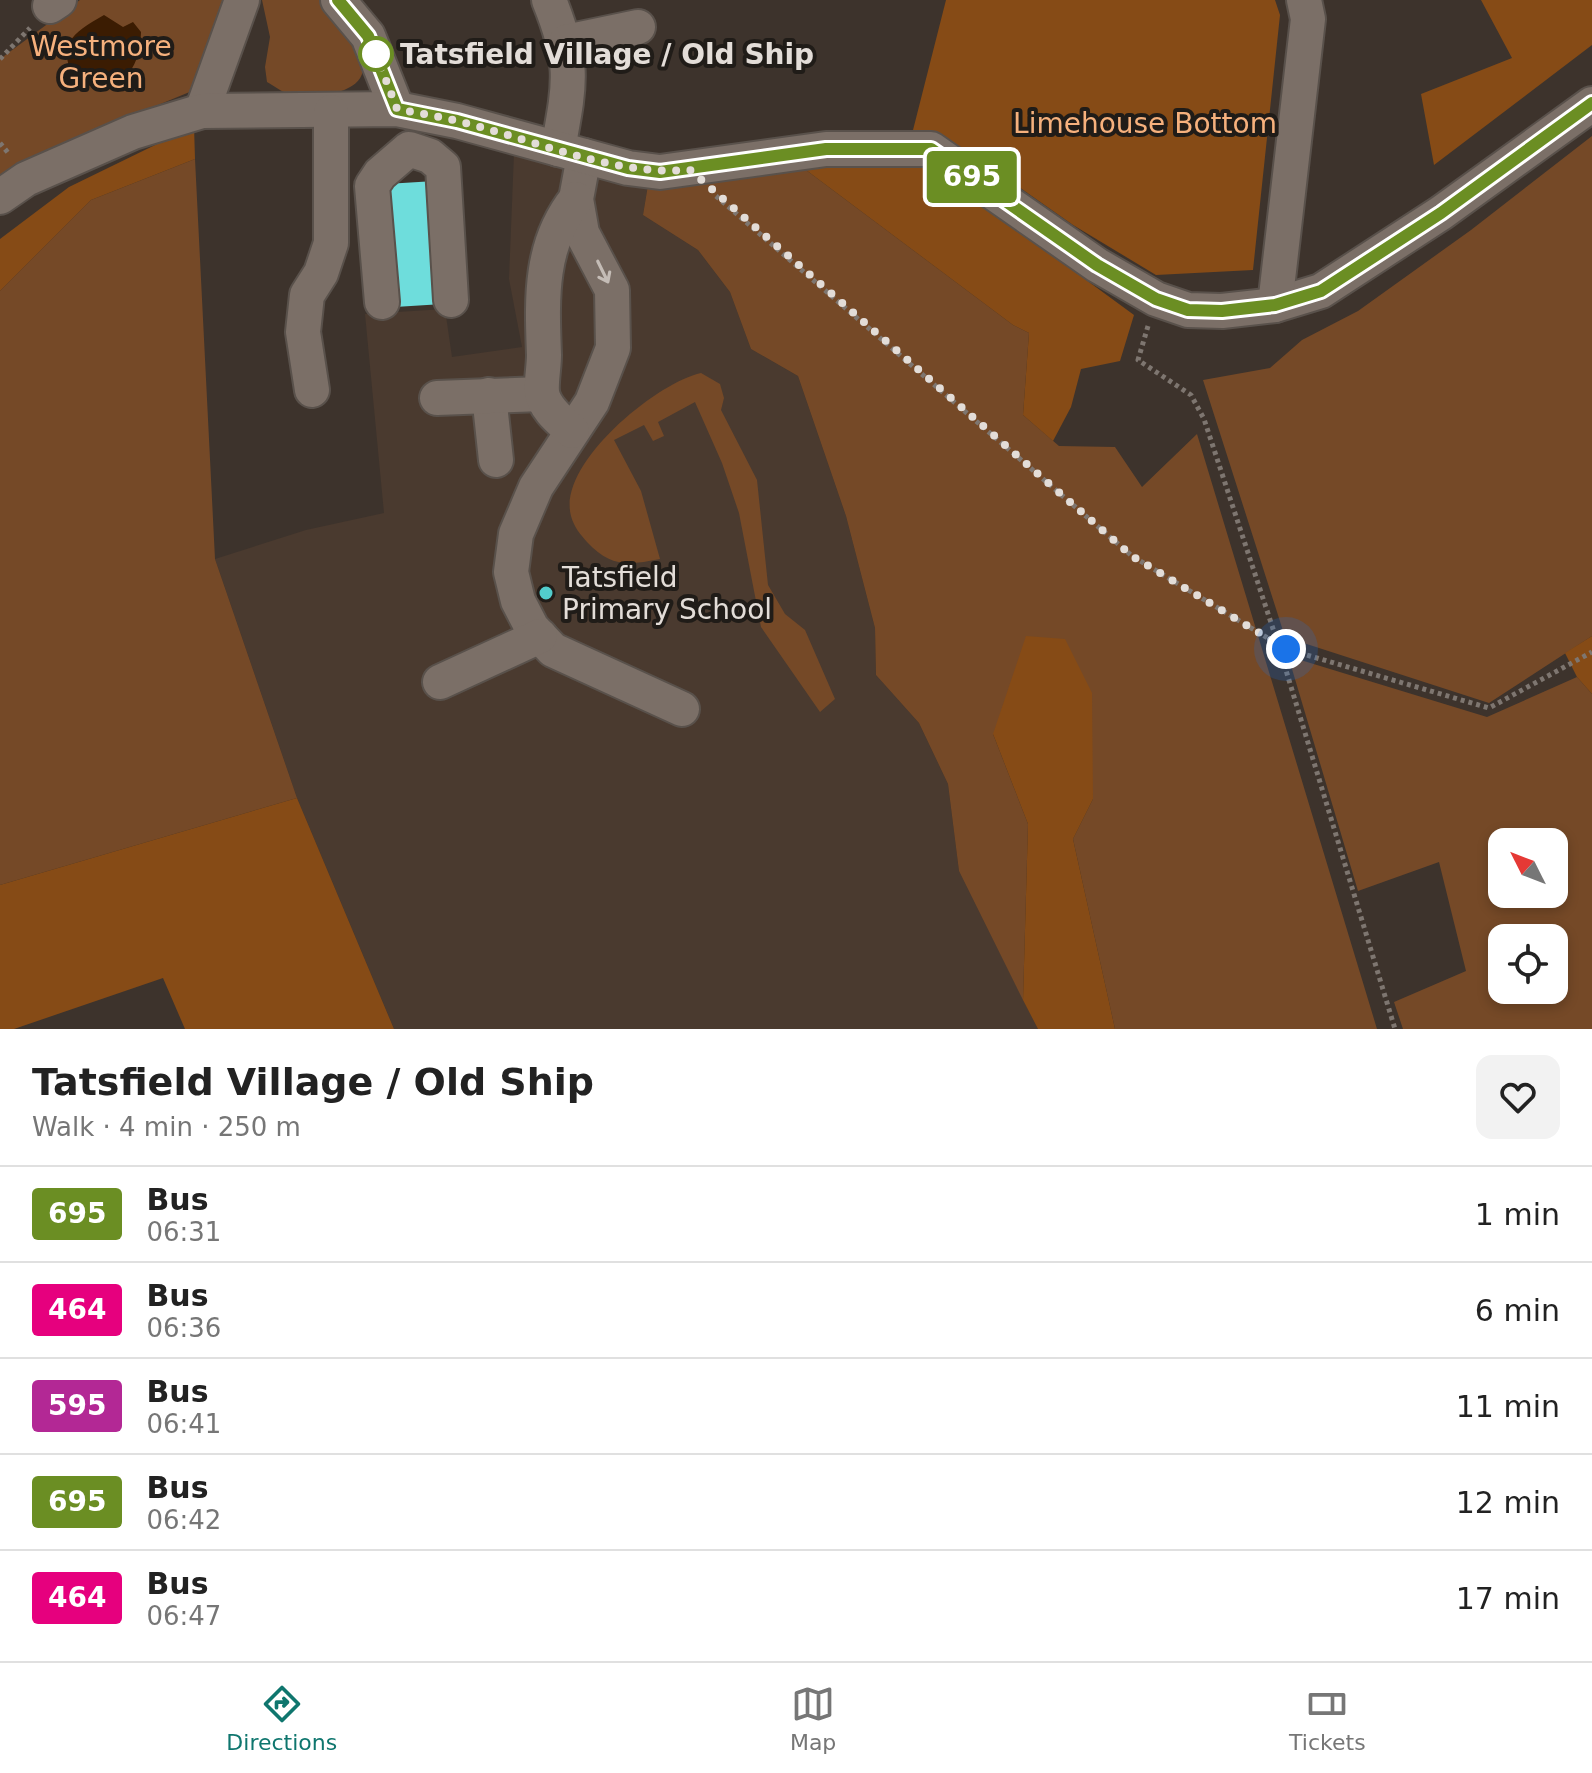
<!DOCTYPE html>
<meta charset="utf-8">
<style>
:root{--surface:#fff;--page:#f2f2f2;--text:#222;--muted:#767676;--line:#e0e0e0;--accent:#0f766e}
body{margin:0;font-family:"DejaVu Sans",sans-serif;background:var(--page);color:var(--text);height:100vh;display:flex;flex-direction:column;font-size:30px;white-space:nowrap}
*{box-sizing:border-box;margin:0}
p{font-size:26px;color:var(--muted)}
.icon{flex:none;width:44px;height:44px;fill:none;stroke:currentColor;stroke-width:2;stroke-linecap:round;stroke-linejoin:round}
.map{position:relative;height:1029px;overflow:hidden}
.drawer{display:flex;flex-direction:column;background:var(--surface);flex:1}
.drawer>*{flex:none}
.badge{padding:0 16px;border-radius:6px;font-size:28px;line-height:52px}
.needle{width:52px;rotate:312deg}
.buttons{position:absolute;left:1488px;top:828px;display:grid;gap:16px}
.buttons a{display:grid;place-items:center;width:80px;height:80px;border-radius:16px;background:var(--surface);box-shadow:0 4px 12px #0003;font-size:40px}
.you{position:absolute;width:40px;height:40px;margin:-20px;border:6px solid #fff;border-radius:50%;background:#1a73e8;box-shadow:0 0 0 12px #1a73e833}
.map>.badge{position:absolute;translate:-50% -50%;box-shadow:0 0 0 4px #fff}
.round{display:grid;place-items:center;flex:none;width:84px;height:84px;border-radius:16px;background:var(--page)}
.summary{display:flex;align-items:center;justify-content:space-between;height:136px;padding:0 32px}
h1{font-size:38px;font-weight:700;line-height:60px}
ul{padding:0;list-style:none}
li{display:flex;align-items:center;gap:24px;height:96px;padding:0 32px;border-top:2px solid var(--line)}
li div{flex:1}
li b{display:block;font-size:30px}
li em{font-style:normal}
li .badge{min-width:88px;font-weight:700;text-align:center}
.menu{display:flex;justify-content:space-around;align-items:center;height:112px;border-top:2px solid var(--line);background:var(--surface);font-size:22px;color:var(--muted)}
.menu a{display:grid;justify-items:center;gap:4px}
.menu .active{color:var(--accent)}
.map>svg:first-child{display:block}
</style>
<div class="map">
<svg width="1592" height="1029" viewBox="0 0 1592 1029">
<rect width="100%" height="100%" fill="#3d332c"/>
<path fill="#4a3a2f" d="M 514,153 L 648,185 L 643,215 L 698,250 L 730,292 L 751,349 L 798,376 L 846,516 L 875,628 L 876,675 L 919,723 L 948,784 L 959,871 L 1038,1029 L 394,1029 L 297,798 L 215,559 L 306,530 L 384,513 L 365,314 L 445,309 L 452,357 L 522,347 L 509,279 Z"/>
<g fill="#754927" fill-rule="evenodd">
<path d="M 80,0 L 230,0 L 221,79 L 59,146 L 0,179 L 0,59 Z"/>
<path d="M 262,0 L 328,0 C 339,19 361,44 363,67 C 364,96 308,99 289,94 C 282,92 274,86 267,82 L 265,67 L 270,37 Z"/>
<path d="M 1592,136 L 1592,636 L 1489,703 L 1285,637 L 1203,380 L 1270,368 L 1302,340 L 1358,311 L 1471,230 Z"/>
<path d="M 195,159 L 215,559 L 297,798 L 0,885 L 0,291 L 91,200 Z"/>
<path d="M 802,167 L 1013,325 L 1029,333 L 1023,415 L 1059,446 L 1115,447 L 1142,487 L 1197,434 L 1377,1029 L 1115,1029 L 1073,839 L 1093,799 L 993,734 L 1028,824 L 1023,1000 L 959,871 L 948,784 L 919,723 L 876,675 L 875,628 L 846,516 L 798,376 L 751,349 L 730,292 L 698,250 L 643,215 L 648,185 Z"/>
<path d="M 701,373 L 720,384 L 724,398 L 721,410 L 757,480 L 768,585 L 785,614 L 805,630 L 835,699 L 820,712 L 761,627 L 739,513 L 722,463 L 695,402 L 658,422 L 664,436 L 653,441 L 644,425 L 614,440 L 641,491 L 660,559 C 629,565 611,568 587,542 C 580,534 574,527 571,516 C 557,464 656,383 701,373 Z"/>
<path d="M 1294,658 L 1487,717 L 1577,677 L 1592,694 L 1592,1029 L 1403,1029 L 1394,1002 L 1466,971 L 1439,862 L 1358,891 L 1292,669 ZM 1502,842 L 1554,842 L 1554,894 L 1502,894 ZM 1502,938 L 1554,938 L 1554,990 L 1502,990 Z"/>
</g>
<g fill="#864b16">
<path d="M 946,0 L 1275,0 L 1280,15 L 1253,270 L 1156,275 L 1073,225 L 963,148 L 912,134 Z"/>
<path d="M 1481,0 L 1592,0 L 1592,45 L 1434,165 L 1421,94 L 1512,58 Z"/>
<path d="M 194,126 L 195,159 L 91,200 L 0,291 L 0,239 L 69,187 Z"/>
<path d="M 928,164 L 1134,315 L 1120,361 L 1081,369 L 1071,407 L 1053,441 L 1023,415 L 1029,333 L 1013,325 L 802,167 Z"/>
<path d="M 1026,636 L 1065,639 L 1092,693 L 1093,799 L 1073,839 L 1115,1029 L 1038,1029 L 1023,1000 L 1028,824 L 993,734 Z"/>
<path d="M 1592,636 L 1592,694 L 1577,677 L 1565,653 Z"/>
<path d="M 297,798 L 394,1029 L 185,1029 L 163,978 L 14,1029 L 0,1029 L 0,885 Z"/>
</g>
<path fill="#3b1c02" d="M 104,15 L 123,27 L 133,22 L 141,32 C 140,74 118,95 77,83 C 55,45 71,34 104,15 Z"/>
<path fill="#6edddc" d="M 435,181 L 443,304 L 395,307 L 386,184 Z"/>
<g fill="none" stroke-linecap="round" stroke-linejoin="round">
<defs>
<g id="minor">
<path d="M 338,0 L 368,36 L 397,109"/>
<path d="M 549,0 C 575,64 570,83 558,149"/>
<path d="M 50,6 L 59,0"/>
<path d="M 566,42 L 638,27"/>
<path d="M 202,111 L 242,0"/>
<path d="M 584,156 L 576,199 L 582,233 L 612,290 L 613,348 L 592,402 L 536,487 L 516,534 L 511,572 L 518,601 L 532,628 L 553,650 L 682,709"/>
<path d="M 0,197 L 26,179 L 133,132 L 202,111 L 397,109 L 457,121 L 628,168 L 660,172 L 826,149 L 931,149 L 1097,265 L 1156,299 L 1188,310 L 1222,311 L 1275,305 L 1321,291 L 1441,213 L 1592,104"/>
<path d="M 382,302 L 372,186 L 380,174 L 409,149 L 430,156 L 443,167 L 451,300"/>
<path d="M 1275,305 L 1308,19 L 1304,0"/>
<path d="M 312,390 L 303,332 L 307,295 L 321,273 L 331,243 L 331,112"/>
<path d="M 489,395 L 496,460"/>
<path d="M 437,398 L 542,394"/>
<path d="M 572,431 C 561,421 544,408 542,392 C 541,381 544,367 544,355 C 542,300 539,245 576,199"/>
<path d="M 440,682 L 540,636"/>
</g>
</defs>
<use href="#minor" stroke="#59514b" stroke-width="38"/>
<g stroke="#7e7670" stroke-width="5" stroke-dasharray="4 4" stroke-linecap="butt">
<path d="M 0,59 L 30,28"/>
<path d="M 0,143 L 9,154"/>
<path d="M 716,196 L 1132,556 L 1286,649 L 1489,708 L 1592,652"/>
<path d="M 1148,326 L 1138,360 L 1191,395 L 1204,419 L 1278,644 L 1395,1029"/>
</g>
<use href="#minor" stroke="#7b6f67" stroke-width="34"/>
</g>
<defs><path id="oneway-shaft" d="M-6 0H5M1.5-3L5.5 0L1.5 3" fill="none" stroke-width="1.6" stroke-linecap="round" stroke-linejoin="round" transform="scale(2)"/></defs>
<use stroke="#c4bcb6" href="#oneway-shaft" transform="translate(603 272) rotate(64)"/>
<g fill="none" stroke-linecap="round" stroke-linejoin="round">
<defs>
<path id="line" d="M 338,0 L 368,36 L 397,109 L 457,121 L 628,168 L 660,172 L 826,149 L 931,149 L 1097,265 L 1156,299 L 1188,310 L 1222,311 L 1275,305 L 1321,291 L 1441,213 L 1592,103"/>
</defs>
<use href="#line" stroke="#fff" stroke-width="18"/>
<use href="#line" stroke="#6b8e23" stroke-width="12"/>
<path stroke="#e3ddd8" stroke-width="8" stroke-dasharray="0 14.4" d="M 376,54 L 397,109 C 417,113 437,116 457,121 C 534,139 610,176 690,170 L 1132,556 L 1286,649"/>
</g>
<circle fill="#fff" stroke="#6b8e23" stroke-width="4" cx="376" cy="54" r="16"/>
<circle fill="#52cdcc" stroke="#201c18" stroke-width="3" cx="546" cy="593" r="8"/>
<g text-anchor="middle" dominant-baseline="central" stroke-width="8" stroke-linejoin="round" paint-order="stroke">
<g font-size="28" fill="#f6b17d" stroke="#201c18">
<text x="101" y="46">Westmore<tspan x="101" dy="32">Green</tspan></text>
<text x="1145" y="123">Limehouse Bottom</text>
</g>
<g font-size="28" font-weight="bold" fill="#e3ddd8" stroke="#201c18" text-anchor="start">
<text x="400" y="54">Tatsfield Village / Old Ship</text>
</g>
<g font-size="28" fill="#e3ddd8" stroke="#201c18" text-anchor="start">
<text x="562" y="577">Tatsfield<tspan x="562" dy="32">Primary School</tspan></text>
</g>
</g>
</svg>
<div class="buttons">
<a><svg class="needle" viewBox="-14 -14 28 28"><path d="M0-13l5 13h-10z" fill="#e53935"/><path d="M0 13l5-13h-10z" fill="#767676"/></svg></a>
<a><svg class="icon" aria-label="locate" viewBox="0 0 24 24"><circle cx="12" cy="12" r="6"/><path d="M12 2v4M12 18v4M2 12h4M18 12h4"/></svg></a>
</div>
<div class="you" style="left:1286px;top:649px"></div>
<b class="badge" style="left:972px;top:177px;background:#6b8e23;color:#fff">695</b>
</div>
<section class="drawer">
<div class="summary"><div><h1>Tatsfield Village / Old Ship</h1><p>Walk · 4 min · 250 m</p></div><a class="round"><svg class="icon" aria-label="heart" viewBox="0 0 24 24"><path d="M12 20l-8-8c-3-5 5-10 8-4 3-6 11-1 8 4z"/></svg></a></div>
<ul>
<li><span class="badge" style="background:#6b8e23;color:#fff">695</span><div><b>Bus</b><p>06:31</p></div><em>1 min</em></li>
<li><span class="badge" style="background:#e6007e;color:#fff">464</span><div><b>Bus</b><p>06:36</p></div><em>6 min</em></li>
<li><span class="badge" style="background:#b32895;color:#fff">595</span><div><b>Bus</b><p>06:41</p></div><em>11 min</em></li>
<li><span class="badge" style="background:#6b8e23;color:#fff">695</span><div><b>Bus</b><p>06:42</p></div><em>12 min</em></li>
<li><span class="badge" style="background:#e6007e;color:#fff">464</span><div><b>Bus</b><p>06:47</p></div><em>17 min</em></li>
</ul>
</section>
<nav class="menu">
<a class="active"><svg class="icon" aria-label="directions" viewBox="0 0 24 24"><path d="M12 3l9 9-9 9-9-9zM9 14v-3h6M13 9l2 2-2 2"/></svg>Directions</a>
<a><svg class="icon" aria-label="map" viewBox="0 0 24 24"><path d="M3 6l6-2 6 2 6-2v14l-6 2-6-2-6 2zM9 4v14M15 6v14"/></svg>Map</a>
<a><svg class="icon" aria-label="tickets" viewBox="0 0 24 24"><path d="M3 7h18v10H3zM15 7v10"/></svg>Tickets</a>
</nav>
